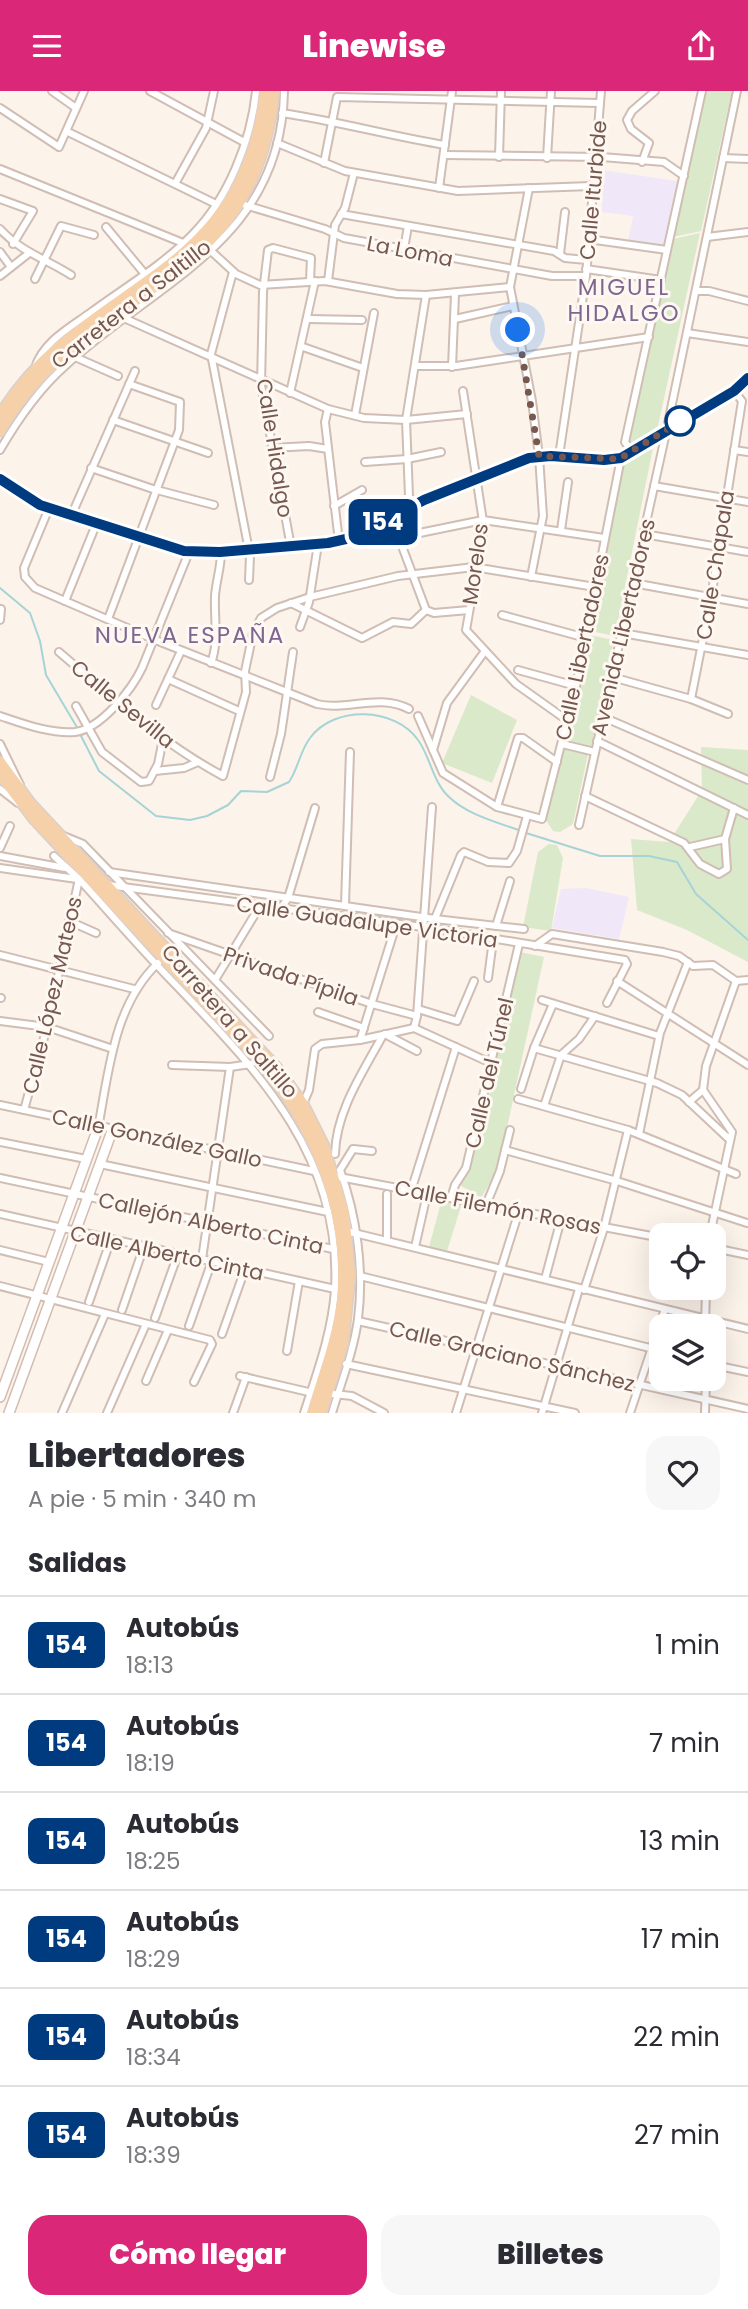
<!DOCTYPE html>
<html lang="es">
<meta charset="utf-8">
<style>
:root{--surface:#fff;--page:#f7f7f7;--text:#2b2b33;--muted:#7c7c81;--line:#e1e1e2;--accent:#db2777}
body{margin:0;font-family:Poppins,sans-serif;background:var(--page);color:var(--text);height:100vh;display:flex;flex-direction:column;font-size:26px;white-space:nowrap}
*{box-sizing:border-box;margin:0}
p{font-size:23px;color:var(--muted)}
.icon{flex:none;width:38px;height:38px;fill:none;stroke:currentColor;stroke-width:2;stroke-linecap:round;stroke-linejoin:round}
.map{position:relative;height:1322px;overflow:hidden}
.details{display:flex;flex-direction:column;background:var(--surface);flex:1}
.details>*{flex:none}
.badge{padding:0 14px;border-radius:10px;font-size:24px;line-height:46px}
.buttons{position:absolute;left:649px;top:1132px;display:grid;gap:14px}
.buttons a{display:grid;place-items:center;width:77px;height:77px;border-radius:14px;background:var(--surface);box-shadow:0 7px 28px #0002;font-size:35px}
.you{position:absolute;width:35px;height:35px;margin:-18px;border:5px solid #fff;border-radius:50%;background:#1a73e8;box-shadow:0 0 0 10px #1a73e833}
.map>.badge{position:absolute;translate:-50% -50%;box-shadow:0 0 0 4px #fff}
h2{padding:0 28px;font-size:26px;line-height:63px}
.round{display:grid;place-items:center;flex:none;width:74px;height:74px;border-radius:21px;background:var(--page)}
.headline{display:flex;align-items:center;justify-content:space-between;height:119px;padding:0 28px}
h1{font-size:33px;font-weight:800;line-height:52px}
.button{display:flex;gap:14px;margin-top:auto;padding:14px 28px}
.button a{flex:1;height:80px;border-radius:21px;background:var(--accent);color:#fff;font-size:28px;font-weight:800;line-height:80px;text-align:center}
.button a+a{background:var(--page);color:var(--text)}
ul{padding:0;list-style:none}
li{display:flex;align-items:center;gap:21px;height:98px;padding:0 28px;border-top:2px solid var(--line)}
li div{flex:1}
li b{display:block;font-size:26px}
li em{font-style:normal}
li .badge{min-width:77px;font-weight:700;text-align:center}
header{display:flex;justify-content:space-between;align-items:center;height:91px;padding:0 28px;background:var(--accent);color:#fff;font-size:32px;font-weight:800}
.map>svg:first-child{display:block}
</style>
<header><svg class="icon" aria-label="menu" viewBox="0 0 24 24"><path d="M4 6h16M4 12h16M4 18h16"/></svg>Linewise<svg class="icon" aria-label="share" viewBox="0 0 24 24"><path d="M12 15V3M7 8l5-5 5 5M5 13v7h14v-7"/></svg></header>
<div class="map">
<svg width="748" height="1322" viewBox="0 0 748 1322">
<rect width="100%" height="100%" fill="#fcf3eb"/>
<g fill="#f0e7f9">
<path d="M 602,79 L 677,90 L 664,154 L 628,150 L 633,125 L 602,121 Z"/>
<path d="M 586,797 L 629,806 L 619,848 L 552,837 L 561,798 Z"/>
</g>
<g fill="#dae9c9">
<path d="M 705,0 L 732,0 L 701,140 L 673,146 Z"/>
<path d="M 700,142 L 658,335 L 632,353 L 629,350 L 673,148 Z"/>
<path d="M 650,355 L 653,357 L 615,545 L 590,540 L 623,374 Z"/>
<path d="M 589,544 L 614,549 L 591,657 L 565,651 Z"/>
<path d="M 471,604 L 517,629 L 492,692 L 442,672 Z"/>
<path d="M 701,656 L 748,659 L 748,871 L 687,839 L 637,819 L 631,748 L 669,751 L 702,699 Z"/>
<path d="M 564,657 L 588,663 L 573,733 L 560,741 L 553,740 L 546,729 Z"/>
<path d="M 549,753 L 557,754 L 563,767 L 551,840 L 523,836 L 538,761 Z"/>
<path d="M 520,861 L 544,866 L 498,1078 L 481,1107 L 458,1093 L 469,1078 Z"/>
<path d="M 442,1108 L 462,1112 L 447,1160 L 429,1156 Z"/>
</g>
<g fill="none" stroke-linecap="round" stroke-linejoin="round">
<g stroke="#a6d4d6" stroke-width="2">
<path d="M 0,497 L 30,522 L 40,550 L 46,584 L 78,638"/>
<path d="M 80,643 L 99,680 L 156,725 L 190,729 L 207,725 L 228,714 L 241,700 L 267,701 L 289,691 C 298,678 300,660 310,647 C 334,614 395,616 418,649 C 430,665 433,691 448,705 C 467,724 497,731 521,740"/>
<path d="M 526,742 L 600,765 L 649,765 L 677,771 L 696,803 L 748,849"/>
</g>
<defs>
<g id="street">
<path d="M 52,0 L 76,17"/>
<path d="M 150,0 L 244,51"/>
<path d="M 0,17 L 59,56 L 84,0"/>
<path d="M 282,22 C 337,30 390,45 445,54"/>
<path d="M 68,41 L 216,113"/>
<path d="M 277,52 L 345,80 L 458,100 L 591,95"/>
<path d="M 444,64 L 602,66 L 664,71 L 684,85"/>
<path d="M 499,66 L 501,0"/>
<path d="M 547,67 L 551,0"/>
<path d="M 723,67 L 748,68"/>
<path d="M 642,71 L 649,52 L 631,38 L 627,29 L 632,20 L 655,0"/>
<path d="M 324,72 L 337,6 L 600,12"/>
<path d="M 0,78 L 183,152"/>
<path d="M 176,91 L 206,37 L 214,0"/>
<path d="M 439,97 L 452,0"/>
<path d="M 529,97 L 510,196 L 532,310 L 539,365 L 543,425 L 531,486"/>
<path d="M 0,108 L 33,120 L 13,153"/>
<path d="M 245,114 L 325,138 L 344,147 L 552,185 L 586,185"/>
<path d="M 341,123 L 554,160 L 565,167 L 587,169"/>
<path d="M 106,136 L 144,182"/>
<path d="M 0,138 C 21,161 46,168 71,184"/>
<path d="M 707,146 L 748,141"/>
<path d="M 588,148 L 667,159"/>
<path d="M 404,158 L 408,135"/>
<path d="M 210,159 L 236,183 L 260,194 L 325,190 L 397,203 L 426,204 L 510,196"/>
<path d="M 0,161 L 11,176"/>
<path d="M 560,163 L 565,121"/>
<path d="M 586,178 L 661,189"/>
<path d="M 233,181 L 211,263 L 250,465 L 249,489"/>
<path d="M 0,185 L 28,163"/>
<path d="M 35,188 L 61,135 L 94,144"/>
<path d="M 328,190 L 335,134 L 345,117 L 354,82"/>
<path d="M 696,200 L 709,200 L 748,210"/>
<path d="M 126,228 L 328,318 L 364,327 L 406,329 L 467,323"/>
<path d="M 308,228 L 362,229"/>
<path d="M 455,228 L 513,215"/>
<path d="M 687,242 L 748,251"/>
<path d="M 303,256 L 363,277"/>
<path d="M 75,266 L 118,285"/>
<path d="M 415,275 L 456,275 L 649,246"/>
<path d="M 452,276 L 455,203"/>
<path d="M 35,277 C 43,251 69,237 90,222 C 124,197 163,174 192,144 C 228,108 251,50 256,0"/>
<path d="M 463,300 L 484,437 L 466,539 L 516,593 L 568,630"/>
<path d="M 290,302 L 315,190"/>
<path d="M 328,318 L 325,331 L 339,451"/>
<path d="M 355,324 L 374,222"/>
<path d="M 113,329 L 208,362"/>
<path d="M 271,357 L 309,355 L 328,358"/>
<path d="M 0,359 C 18,328 38,299 65,275 C 157,190 282,149 284,0"/>
<path d="M 734,359 L 748,361"/>
<path d="M 632,361 L 625,351 L 702,0"/>
<path d="M 559,365 L 586,185 L 601,0"/>
<path d="M 365,371 L 407,368 L 441,361"/>
<path d="M 91,377 L 153,398 L 214,414"/>
<path d="M 0,388 L 38,414 L 185,460 L 221,461 L 318,453 L 355,446 L 424,409 L 529,367 L 551,364 L 604,369 L 621,367 L 734,300 L 748,287"/>
<path d="M 654,395 L 748,411"/>
<path d="M 334,415 L 362,399"/>
<path d="M 412,415 L 409,405 L 406,329 L 426,204"/>
<path d="M 49,417 L 24,477 L 25,486 L 35,497 L 153,548 L 317,613 C 347,620 379,602 409,618"/>
<path d="M 72,423 L 135,280"/>
<path d="M 391,426 L 426,519"/>
<path d="M 561,439 L 568,391"/>
<path d="M 644,443 L 748,461"/>
<path d="M 400,446 L 483,429 L 604,447"/>
<path d="M 291,456 L 261,294 L 263,201 L 268,159 L 273,157 L 311,167 L 310,190"/>
<path d="M 633,492 L 748,513"/>
<path d="M 65,510 L 97,431"/>
<path d="M 291,512 L 362,547 L 393,531 L 411,533 L 426,519"/>
<path d="M 426,519 L 434,522 L 469,519"/>
<path d="M 502,524 L 586,547"/>
<path d="M 108,528 L 179,339 L 180,311 L 129,293"/>
<path d="M 0,529 L 1,518"/>
<path d="M 300,536 L 309,511 L 318,453"/>
<path d="M 622,542 L 748,564"/>
<path d="M 59,561 C 112,606 161,652 223,685 L 246,601 L 245,580 L 253,542 L 261,527 L 277,517 L 310,506 L 398,485 L 474,476 L 595,496"/>
<path d="M 211,572 C 219,552 214,526 215,505 C 216,490 221,477 221,461"/>
<path d="M 518,579 L 576,595"/>
<path d="M 612,586 L 691,608 L 728,623"/>
<path d="M 168,588 L 239,620"/>
<path d="M 691,608 L 711,507 L 742,310 L 734,300"/>
<path d="M 156,614 L 181,560"/>
<path d="M 76,615 L 102,661 L 141,691 L 149,690 L 158,673 L 163,648"/>
<path d="M 0,625 C 24,633 50,643 75,641 C 101,638 132,598 142,577 L 189,461"/>
<path d="M 418,625 L 443,682 L 497,716 L 542,728 L 576,595 L 621,367"/>
<path d="M 603,626 L 748,689"/>
<path d="M 597,650 L 748,724"/>
<path d="M 0,653 L 20,694"/>
<path d="M 562,653 L 595,661"/>
<path d="M 433,659 L 447,612 L 485,560"/>
<path d="M 155,680 L 184,677 L 198,671"/>
<path d="M 270,686 L 281,643 L 293,561"/>
<path d="M 0,698 L 18,712"/>
<path d="M 585,705 L 684,752 L 700,773 L 719,783 L 727,778 L 725,748 L 734,717"/>
<path d="M 497,716 L 518,647 L 523,647 L 557,671"/>
<path d="M 579,734 L 667,337 L 737,0"/>
<path d="M 61,744 L 83,753 L 269,945"/>
<path d="M 690,756 L 725,748"/>
<path d="M 0,757 L 10,735"/>
<path d="M 0,765 L 65,777"/>
<path d="M 54,765 L 79,788 C 110,822 140,857 172,890 C 258,980 342,1064 335,1199 C 332,1241 317,1282 304,1322"/>
<path d="M 0,777 L 77,788"/>
<path d="M 109,781 L 435,828 L 524,838"/>
<path d="M 108,794 L 423,836 L 625,869 L 627,873 L 607,912"/>
<path d="M 345,814 L 350,661"/>
<path d="M 281,817 L 288,807 L 315,717"/>
<path d="M 69,830 L 96,842"/>
<path d="M 434,830 L 461,764 L 464,761 L 488,771 L 509,772 L 517,760 L 527,725"/>
<path d="M 496,835 L 510,790"/>
<path d="M 168,842 L 372,913 L 417,925"/>
<path d="M 535,855 L 552,843 L 663,861 L 679,865 L 693,875 L 713,874 L 736,890"/>
<path d="M 0,864 L 134,898"/>
<path d="M 488,887 L 493,849"/>
<path d="M 215,889 L 260,815"/>
<path d="M 617,890 L 748,974"/>
<path d="M 736,890 L 748,889"/>
<path d="M 0,907 L 1,907"/>
<path d="M 542,909 L 659,945"/>
<path d="M 418,918 L 457,930 L 474,890"/>
<path d="M 318,921 L 364,937"/>
<path d="M 0,930 L 47,936 L 113,958"/>
<path d="M 414,937 L 417,925 L 432,716"/>
<path d="M 385,943 L 417,960"/>
<path d="M 360,949 L 396,834"/>
<path d="M 534,957 L 657,992 L 682,1004 L 730,1049"/>
<path d="M 172,974 L 230,976 L 251,973"/>
<path d="M 521,998 L 534,957 L 553,913"/>
<path d="M 518,1008 L 628,1039 L 736,1083"/>
<path d="M 689,1011 L 703,999"/>
<path d="M 303,1013 L 309,999 L 315,958 L 322,953 L 360,949 L 414,937 L 493,973"/>
<path d="M 0,1014 L 314,1080"/>
<path d="M 544,1015 L 561,964 L 579,948 L 595,925"/>
<path d="M 24,1019 L 47,936 L 79,788"/>
<path d="M 98,1037 C 109,979 114,914 158,872"/>
<path d="M 639,1043 L 660,942 L 688,871"/>
<path d="M 0,1051 L 86,1068"/>
<path d="M 505,1059 L 617,1090 L 747,1132"/>
<path d="M 335,1063 C 336,1020 363,981 383,944"/>
<path d="M 100,1073 L 328,1121"/>
<path d="M 334,1085 L 662,1147"/>
<path d="M 0,1087 L 333,1158"/>
<path d="M 411,1100 L 456,956"/>
<path d="M 387,1103 L 387,1149"/>
<path d="M 451,1107 L 455,1094 L 466,1077 L 519,853"/>
<path d="M 486,1114 L 500,1080 L 510,1039"/>
<path d="M 0,1123 L 335,1198"/>
<path d="M 346,1140 L 748,1238"/>
<path d="M 710,1144 L 732,1041 L 703,999 L 706,975 L 736,890"/>
<path d="M 415,1156 L 425,1112"/>
<path d="M 714,1157 L 748,1164"/>
<path d="M 0,1159 L 49,1171"/>
<path d="M 202,1168 L 230,976"/>
<path d="M 360,1185 L 662,1260"/>
<path d="M 545,1188 L 561,1128"/>
<path d="M 0,1195 L 210,1249 L 212,1253 L 194,1291"/>
<path d="M 584,1199 L 604,1137 L 628,1039"/>
<path d="M 89,1211 L 111,1148"/>
<path d="M 122,1219 L 144,1155"/>
<path d="M 155,1227 L 178,1163"/>
<path d="M 358,1230 L 748,1318"/>
<path d="M 189,1235 L 212,1170"/>
<path d="M 705,1236 L 706,1197"/>
<path d="M 222,1243 L 245,1178"/>
<path d="M 287,1260 L 299,1190"/>
<path d="M 346,1273 L 575,1322"/>
<path d="M 714,1274 L 748,1281"/>
<path d="M 240,1285 L 313,1302"/>
<path d="M 146,1290 L 168,1239"/>
<path d="M 324,1302 L 352,1305 L 384,1322"/>
<path d="M 62,1322 L 105,1223"/>
<path d="M 107,1322 L 146,1233"/>
<path d="M 233,1322 L 246,1286"/>
<path d="M 332,1322 C 341,1292 354,1259 358,1228 C 364,1180 357,1125 340,1079 L 353,1058 L 372,1060"/>
<path d="M 456,1322 L 519,1120"/>
<path d="M 542,1322 L 579,1198"/>
<path d="M 630,1322 L 665,1218"/>
<path d="M 705,1322 L 706,1288"/>
</g>
<g id="secondary">
<path d="M 0,1306 L 98,1037"/>
<path d="M 9,1322 L 112,1040"/>
</g>
<g id="primary">
<path d="M 0,324 C 83,188 244,195 265,0"/>
<path d="M 0,340 C 83,194 256,202 274,0"/>
<path d="M 0,671 L 31,713 L 277,977 L 303,1013 L 324,1055 L 344,1123 L 350,1184 L 343,1253 L 321,1322"/>
<path d="M 0,683 L 34,728 L 259,969 C 316,1036 350,1120 342,1209 C 338,1247 323,1285 312,1322"/>
</g>
</defs>
<use href="#street" stroke="#d0bdb3" stroke-width="10"/>
<use href="#secondary" stroke="#d3bcb1" stroke-width="12"/>
<use href="#primary" stroke="#d9d0ce" stroke-width="13"/>
<use href="#street" stroke="#fff" stroke-width="6"/>
<use href="#secondary" stroke="#fff" stroke-width="9"/>
<use href="#primary" stroke="#f6d0a8" stroke-width="10"/>
</g>
<g fill="none" stroke-linecap="round" stroke-linejoin="round">
<defs>
<path id="line" d="M 0,388 L 40,414 L 184,460 L 220,461 L 328,452 L 355,446 L 424,409 L 529,367 L 551,365 L 604,369 L 621,367 L 734,300 L 748,287"/>
</defs>
<use href="#line" stroke="#fff" stroke-width="16"/>
<use href="#line" stroke="#003b80" stroke-width="10"/>
<path stroke="#76584f" stroke-width="7" stroke-dasharray="0 12.6" d="M 518,239 L 539,365 L 619,368 L 687,326 L 680,330"/>
</g>
<circle fill="#fff" stroke="#003b80" stroke-width="3.5" cx="680" cy="330" r="14"/>
<g text-anchor="middle" dominant-baseline="central" stroke-width="6" stroke-linejoin="round" paint-order="stroke">
<g font-size="21" fill="#76584f" stroke="#fef8f2">
<text transform="translate(593 99) rotate(-85)">Calle Iturbide</text>
<text transform="translate(410 160) rotate(11)">La Loma</text>
<text transform="translate(131 213) rotate(-38)">Carretera a Saltillo</text>
<text transform="translate(275 357) rotate(81)">Calle Hidalgo</text>
<text transform="translate(475 473) rotate(-82)">Morelos</text>
<text transform="translate(715 474) rotate(-81)">Calle Chapala</text>
<text transform="translate(623 536) rotate(-77)">Avenida Libertadores</text>
<text transform="translate(582 556) rotate(-78)">Calle Libertadores</text>
<text transform="translate(123 613) rotate(39)">Calle Sevilla</text>
<text transform="translate(367 831) rotate(8)">Calle Guadalupe Victoria</text>
<text transform="translate(291 885) rotate(19)">Privada Pípila</text>
<text transform="translate(52 904) rotate(-77)">Calle López Mateos</text>
<text transform="translate(230 930) rotate(49)">Carretera a Saltillo</text>
<text transform="translate(489 982) rotate(-77)">Calle del Túnel</text>
<text transform="translate(157 1047) rotate(12)">Calle González Gallo</text>
<text transform="translate(498 1116) rotate(11)">Calle Filemón Rosas</text>
<text transform="translate(211 1132) rotate(12)">Callejón Alberto Cinta</text>
<text transform="translate(167 1162) rotate(12)">Calle Alberto Cinta</text>
<text transform="translate(512 1265) rotate(13)">Calle Graciano Sánchez</text>
</g>
<g font-size="23" letter-spacing="2" fill="#7e6691" stroke="#fef8f2">
<text x="624" y="196">MIGUEL<tspan x="624" dy="26">HIDALGO</tspan></text>
<text x="190" y="544">NUEVA ESPAÑA</text>
</g>
</g>
</svg>
<div class="buttons">
<a><svg class="icon" aria-label="locate" viewBox="0 0 24 24"><circle cx="12" cy="12" r="6"/><path d="M12 2v4M12 18v4M2 12h4M18 12h4"/></svg></a>
<a><svg class="icon" aria-label="layers" viewBox="0 0 24 24"><path d="M12 4l9 5-9 5-9-5zM3 14l9 5 9-5"/></svg></a>
</div>
<div class="you" style="left:518px;top:239px"></div>
<b class="badge" style="left:383px;top:431px;background:#003b80;color:#fff">154</b>
</div>
<section class="details">
<div class="headline"><div><h1>Libertadores</h1><p>A pie · 5 min · 340 m</p></div><a class="round"><svg class="icon" aria-label="heart" viewBox="0 0 24 24"><path d="M12 20l-8-8c-3-5 5-10 8-4 3-6 11-1 8 4z"/></svg></a></div>
<h2>Salidas</h2>
<ul>
<li><span class="badge" style="background:#003b80;color:#fff">154</span><div><b>Autobús</b><p>18:13</p></div><em>1 min</em></li>
<li><span class="badge" style="background:#003b80;color:#fff">154</span><div><b>Autobús</b><p>18:19</p></div><em>7 min</em></li>
<li><span class="badge" style="background:#003b80;color:#fff">154</span><div><b>Autobús</b><p>18:25</p></div><em>13 min</em></li>
<li><span class="badge" style="background:#003b80;color:#fff">154</span><div><b>Autobús</b><p>18:29</p></div><em>17 min</em></li>
<li><span class="badge" style="background:#003b80;color:#fff">154</span><div><b>Autobús</b><p>18:34</p></div><em>22 min</em></li>
<li><span class="badge" style="background:#003b80;color:#fff">154</span><div><b>Autobús</b><p>18:39</p></div><em>27 min</em></li>
</ul>
<div class="button"><a>Cómo llegar</a><a>Billetes</a></div>
</section>
